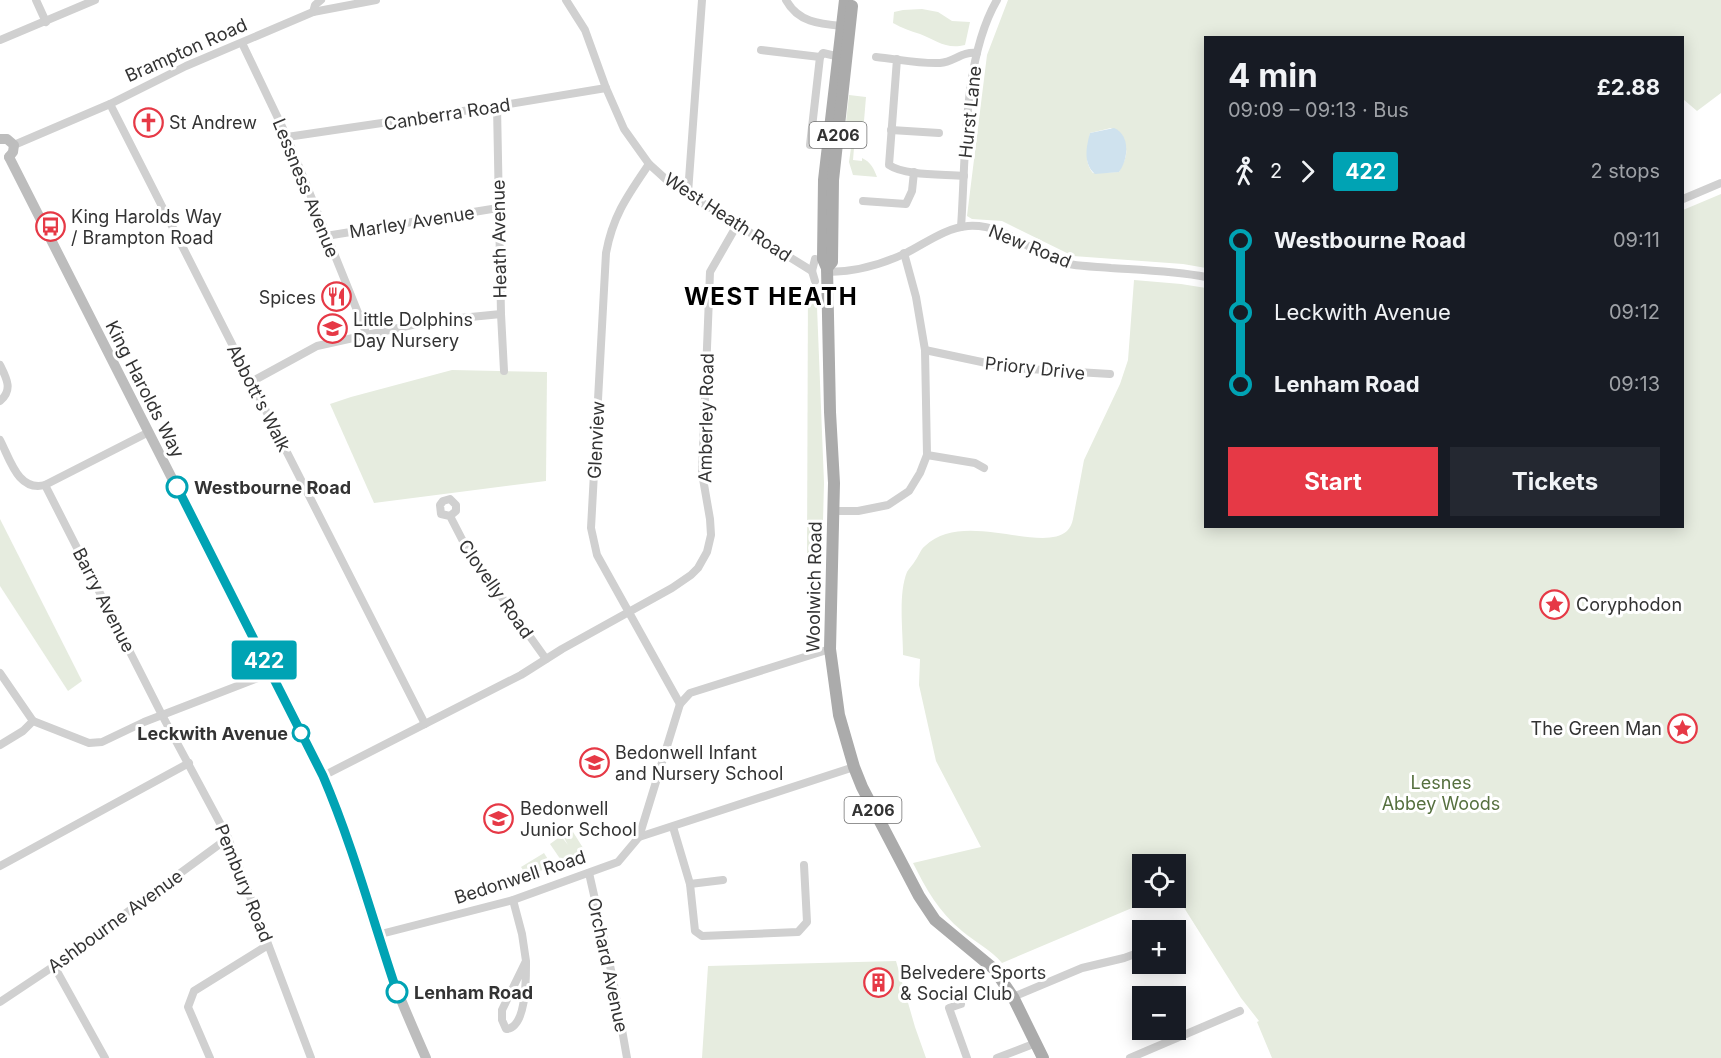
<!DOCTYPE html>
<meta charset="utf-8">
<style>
:root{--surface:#171b24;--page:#242831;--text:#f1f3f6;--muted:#9ea1a6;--accent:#e63946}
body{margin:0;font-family:Inter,sans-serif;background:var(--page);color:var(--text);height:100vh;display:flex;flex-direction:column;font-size:22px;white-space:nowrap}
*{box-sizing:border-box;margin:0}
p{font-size:20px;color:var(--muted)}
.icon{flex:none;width:33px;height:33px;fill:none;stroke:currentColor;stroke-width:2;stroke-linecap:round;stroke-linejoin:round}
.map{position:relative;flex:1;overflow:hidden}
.details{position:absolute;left:1204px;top:36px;width:480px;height:492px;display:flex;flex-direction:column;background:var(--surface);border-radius:0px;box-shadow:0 3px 15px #0003}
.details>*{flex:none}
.badge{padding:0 12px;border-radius:4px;font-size:21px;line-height:39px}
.tools{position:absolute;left:1132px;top:854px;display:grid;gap:12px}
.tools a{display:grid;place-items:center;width:54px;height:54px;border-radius:0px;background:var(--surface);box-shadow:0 3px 15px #0003;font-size:30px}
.map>.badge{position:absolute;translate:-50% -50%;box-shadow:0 0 0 3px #fff}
.legs{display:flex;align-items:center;gap:9px;height:66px;padding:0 24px;font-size:20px}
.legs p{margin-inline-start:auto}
.head{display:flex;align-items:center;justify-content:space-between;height:102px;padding:0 24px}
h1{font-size:33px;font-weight:700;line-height:45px}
.button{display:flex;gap:12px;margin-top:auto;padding:12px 24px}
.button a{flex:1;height:69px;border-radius:0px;background:var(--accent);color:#fff;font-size:24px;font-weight:700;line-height:69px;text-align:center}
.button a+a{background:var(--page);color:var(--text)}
ul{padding:0 24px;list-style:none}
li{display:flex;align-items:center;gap:21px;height:72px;font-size:22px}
li i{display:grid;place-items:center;width:9px;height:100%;margin:0 8px;background:currentColor}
li i::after{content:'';width:15px;height:15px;margin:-8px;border:4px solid;border-radius:50%;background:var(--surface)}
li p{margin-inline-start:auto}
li:first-child i{background:linear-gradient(#0000 50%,currentColor 0)}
li:last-child i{background:linear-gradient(currentColor 50%,#0000 0)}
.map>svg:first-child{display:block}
</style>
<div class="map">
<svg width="1721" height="1058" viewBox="0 0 1721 1058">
<rect width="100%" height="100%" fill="#fff"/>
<g fill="#e6ecdf" fill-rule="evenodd">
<path d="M 1008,0 L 1721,0 L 1721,93 L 1697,111 L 1683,99 L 1683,38 L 1206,38 L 1206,268 L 1183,264 L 1073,256 L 1002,221 L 972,219 L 967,216 L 987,55 ZM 1111,128 C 1128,146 1131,149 1119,172 L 1093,173 C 1083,161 1088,148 1090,133 Z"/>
<path d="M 922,9 L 938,12 L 952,21 L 970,22 L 965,45 C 946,50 936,40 920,34 C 910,31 902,28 893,23 L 894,12 L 903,10 Z"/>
<path d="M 849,95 L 866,97 L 863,133 L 845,131 Z"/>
<path d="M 851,148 L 854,148 L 853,160 L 862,161 L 862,158 C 871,162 874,169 877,177 L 853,175 L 849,162 Z"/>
<path d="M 1721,194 L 1721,1058 L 1272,1058 L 1257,1022 L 1259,1021 L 1241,998 L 1176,895 L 1176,864 L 1143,864 L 1143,897 L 1158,897 L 1002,963 C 991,950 975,942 962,931 C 939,912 926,889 913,863 L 981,847 L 936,761 L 919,685 L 920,659 L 903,655 C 903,631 898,594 907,572 C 909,568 913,565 915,561 C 919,556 920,550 925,546 C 963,509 1041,554 1067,531 C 1070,528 1072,524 1073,519 L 1084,460 L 1120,384 L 1128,360 L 1134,280 L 1181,284 L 1206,288 L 1206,526 L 1683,526 L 1683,210 Z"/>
<path d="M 808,284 L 815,296 L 817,307 L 824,483 L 822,559 L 807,558 Z"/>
<path d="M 452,370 L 547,372 L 546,481 L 374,503 L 330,404 L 351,397 Z"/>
<path d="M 0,519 L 82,681 L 68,691 L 0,586 Z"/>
<path d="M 573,832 L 585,851 L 565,866 L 550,844 L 561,836 L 568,845 L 564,838 Z"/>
<path d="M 544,853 L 551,864 L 529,879 L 521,867 Z"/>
<path d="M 896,961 L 915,1027 L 926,1058 L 702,1058 L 708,966 Z"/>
</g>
<path fill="#cfe2ee" d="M 1114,128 C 1131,135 1128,160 1119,172 L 1095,174 C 1083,164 1086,147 1090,133 Z"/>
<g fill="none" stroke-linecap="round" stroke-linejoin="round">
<g stroke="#d0d0d0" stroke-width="8">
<path d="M 36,0 L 46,22"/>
<path d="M 566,0 L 585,30 L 606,88 L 624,129 L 649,164 L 670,183 L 812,271"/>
<path d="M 786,0 C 798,22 819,24 842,26"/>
<path d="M 313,12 L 315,5 L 321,0"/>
<path d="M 0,40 L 95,0"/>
<path d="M 242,43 L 287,137 L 367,335"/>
<path d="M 761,50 L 820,57 L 823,53 L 840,57"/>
<path d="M 876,57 C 897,59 919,64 940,63 C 954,62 962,51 977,53"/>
<path d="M 897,59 L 889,165 C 905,176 944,174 964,176"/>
<path d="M 110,104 L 425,724"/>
<path d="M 497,106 L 501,314 L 504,371"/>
<path d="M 891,130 L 939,133"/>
<path d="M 287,137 L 497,106 L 606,88"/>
<path d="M 14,145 L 110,104 L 186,66 L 313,12 L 376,0"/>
<path d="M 810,145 L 820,57"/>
<path d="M 649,164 C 628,195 613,215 606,253 L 591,528 L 597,555 L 680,704"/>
<path d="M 688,193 L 702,0"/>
<path d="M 1683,199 L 1721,183"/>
<path d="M 863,201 L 906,204 L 912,191 L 914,172"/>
<path d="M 961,227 C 966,159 962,60 997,0"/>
<path d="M 326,236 L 498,208"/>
<path d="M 827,272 C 854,272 881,265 906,253 C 926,243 945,228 968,226 C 999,224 1022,244 1048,257 C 1067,267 1090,266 1111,268 C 1142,270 1175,271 1206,277"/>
<path d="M 815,281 L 812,271 L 815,259"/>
<path d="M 925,350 L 1010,368 L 1110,374"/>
<path d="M 0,365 C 7,379 13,390 0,401"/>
<path d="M 251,382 L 317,346 L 430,321 L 501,314"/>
<path d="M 0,440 C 10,459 18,492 45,485 L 149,432"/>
<path d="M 927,455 L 975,463 L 984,468"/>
<path d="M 45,485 L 162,715 L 228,838 L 311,1058"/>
<path d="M 833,511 L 858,511 L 888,505 L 909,491 L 920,473 L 927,455 L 925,350 L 916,297 L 904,253"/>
<path d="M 450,516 L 456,511 L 456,505 L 450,499 L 443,501 L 440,505 L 441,514 L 450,516 L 466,547 L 546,659"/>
<path d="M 0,673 L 33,721"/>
<path d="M 0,745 L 23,731 L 33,721 L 89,743 L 102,742 L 144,722 L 271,673"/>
<path d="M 323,776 L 521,675 L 562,649 L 672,588 L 691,575 L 698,568 L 707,552 L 711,535 L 710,519 L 702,473 L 710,272 L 737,225"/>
<path d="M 673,827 L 690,884 L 695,931 L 702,936 L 798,932 L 807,922 L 804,865"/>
<path d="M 639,837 L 854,767"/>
<path d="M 0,866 L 189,763"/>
<path d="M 589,873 L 613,979 L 627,1058"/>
<path d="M 690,884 L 723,880"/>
<path d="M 513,900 L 522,934 L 526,961 L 502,1010 L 502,1020 L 506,1029 C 527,1028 526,977 526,961"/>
<path d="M 377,935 L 513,900 L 618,862 L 639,837 L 680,704 L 690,693 L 830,649"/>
<path d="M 1176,956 L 1177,956"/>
<path d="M 54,966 L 105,1058"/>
<path d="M 1013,997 L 1082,968 L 1124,958 L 1143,951"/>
<path d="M 0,1002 L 54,966 L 228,838"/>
<path d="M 961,1004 L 949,1008 L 967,1058"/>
<path d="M 210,1058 L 188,1007 L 194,991 L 268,945"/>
<path d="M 997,1058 L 1036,1043"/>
<path d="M 1130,1058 L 1240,1011"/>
</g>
<g stroke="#bdbdbd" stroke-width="10">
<path d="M 0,139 L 7,139 L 14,145 L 13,152 L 9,157"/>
<path d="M 9,157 L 323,776 C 345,828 359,881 377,934 C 390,976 408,1017 426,1058"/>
</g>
<g stroke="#ababab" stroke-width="12">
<path d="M 845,0 L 824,180 L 823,259 L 827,268 L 830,412 L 834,483 L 830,649 L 839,715 L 854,767 L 862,787 L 919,896 L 935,920 L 994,969 L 1013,997 L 1043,1058"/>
<path d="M 827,268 L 832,262 L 833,180 L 852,6"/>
</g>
</g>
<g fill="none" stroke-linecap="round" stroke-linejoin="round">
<defs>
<path id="line-1" d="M 177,487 L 323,776 C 353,846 373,921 397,992"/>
</defs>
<use href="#line-1" stroke="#fff" stroke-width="14"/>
<use href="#line-1" stroke="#00a3b4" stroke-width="9"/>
</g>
<defs>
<symbol id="church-ring" viewBox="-11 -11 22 22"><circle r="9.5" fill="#fff" stroke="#e63946" stroke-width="1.5"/><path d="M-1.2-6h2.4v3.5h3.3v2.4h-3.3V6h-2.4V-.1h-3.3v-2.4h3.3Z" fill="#e63946"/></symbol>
<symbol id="bus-ring" viewBox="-11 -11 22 22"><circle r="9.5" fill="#fff" stroke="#e63946" stroke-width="1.5"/><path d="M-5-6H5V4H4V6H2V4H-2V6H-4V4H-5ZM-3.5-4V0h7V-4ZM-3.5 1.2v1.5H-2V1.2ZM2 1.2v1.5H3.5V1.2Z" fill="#e63946"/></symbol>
<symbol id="restaurant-ring" viewBox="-11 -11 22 22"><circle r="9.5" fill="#fff" stroke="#e63946" stroke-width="1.5"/><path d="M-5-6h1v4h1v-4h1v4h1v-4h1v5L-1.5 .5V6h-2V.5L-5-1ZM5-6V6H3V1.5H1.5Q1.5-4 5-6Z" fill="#e63946"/></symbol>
<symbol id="school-ring" viewBox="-11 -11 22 22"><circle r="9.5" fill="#fff" stroke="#e63946" stroke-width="1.5"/><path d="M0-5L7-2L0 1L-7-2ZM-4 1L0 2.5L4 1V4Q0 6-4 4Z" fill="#e63946"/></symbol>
<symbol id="sight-ring" viewBox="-11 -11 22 22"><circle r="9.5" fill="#fff" stroke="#e63946" stroke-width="1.5"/><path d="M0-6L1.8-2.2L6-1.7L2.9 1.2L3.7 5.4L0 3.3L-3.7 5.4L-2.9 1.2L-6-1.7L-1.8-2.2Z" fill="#e63946"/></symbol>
<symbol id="building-ring" viewBox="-11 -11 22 22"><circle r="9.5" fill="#fff" stroke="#e63946" stroke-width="1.5"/><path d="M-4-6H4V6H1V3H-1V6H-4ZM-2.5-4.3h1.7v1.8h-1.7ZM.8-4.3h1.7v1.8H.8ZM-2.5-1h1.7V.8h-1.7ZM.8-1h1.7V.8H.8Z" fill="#e63946"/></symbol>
</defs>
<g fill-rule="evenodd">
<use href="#church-ring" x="132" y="106" width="33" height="33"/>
<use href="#bus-ring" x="34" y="210" width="33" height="33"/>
<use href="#restaurant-ring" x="320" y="280" width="33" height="33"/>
<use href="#school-ring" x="316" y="312" width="33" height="33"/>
<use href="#sight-ring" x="1538" y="588" width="33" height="33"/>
<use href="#sight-ring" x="1666" y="712" width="33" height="33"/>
<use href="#school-ring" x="578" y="746" width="33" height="33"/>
<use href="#school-ring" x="482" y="802" width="33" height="33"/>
<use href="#building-ring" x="862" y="966" width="33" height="33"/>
</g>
<g fill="#fff" stroke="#00a3b4" stroke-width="3">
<circle cx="177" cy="487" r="10"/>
<circle cx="301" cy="733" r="8"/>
<circle cx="397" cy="992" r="10"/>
</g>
<g text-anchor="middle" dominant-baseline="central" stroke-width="6" stroke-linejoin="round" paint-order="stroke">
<g fill="#fff" stroke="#707070" stroke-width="1.5">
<rect x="809.5" y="122" width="57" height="26" rx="4.5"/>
<rect x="844.5" y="797" width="57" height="26" rx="4.5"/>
</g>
<g font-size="16" font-weight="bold" fill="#333">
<text x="838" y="135">A206</text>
<text x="873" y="810">A206</text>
</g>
<g font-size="18" fill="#333" stroke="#fff">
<text transform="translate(186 50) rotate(-24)">Brampton Road</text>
<text transform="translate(970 112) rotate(-84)">Hurst Lane</text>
<text transform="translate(447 114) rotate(-9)">Canberra Road</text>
<text transform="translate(306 188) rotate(68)">Lessness Avenue</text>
<text transform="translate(728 217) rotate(33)">West Heath Road</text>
<text transform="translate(412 222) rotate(-9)">Marley Avenue</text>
<text transform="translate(499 239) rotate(-91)">Heath Avenue</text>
<text transform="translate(1030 246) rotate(22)">New Road</text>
<text transform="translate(1035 368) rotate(6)">Priory Drive</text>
<text transform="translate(145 389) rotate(63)">King Harolds Way</text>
<text transform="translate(259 398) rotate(63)">Abbott's Walk</text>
<text transform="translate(706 418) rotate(-89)">Amberley Road</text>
<text transform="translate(596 440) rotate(-87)">Glenview</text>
<text transform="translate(814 587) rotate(-89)">Woolwich Road</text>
<text transform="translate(496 589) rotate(55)">Clovelly Road</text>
<text transform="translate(104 600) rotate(63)">Barry Avenue</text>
<text transform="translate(520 877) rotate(-18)">Bedonwell Road</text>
<text transform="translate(244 883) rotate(68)">Pembury Road</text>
<text transform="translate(115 921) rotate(-36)">Ashbourne Avenue</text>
<text transform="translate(608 965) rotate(78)">Orchard Avenue</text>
</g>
<g font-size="18" fill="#333" stroke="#fff" text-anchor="start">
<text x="169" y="122">St Andrew</text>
<text x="71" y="216">King Harolds Way<tspan x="71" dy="21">/ Brampton Road</tspan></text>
<text x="316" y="297" text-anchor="end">Spices</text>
<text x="353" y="319">Little Dolphins<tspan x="353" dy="21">Day Nursery</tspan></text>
<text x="1576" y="604">Coryphodon</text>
<text x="1662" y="728" text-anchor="end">The Green Man</text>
<text x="615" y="752">Bedonwell Infant<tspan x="615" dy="21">and Nursery School</tspan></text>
<text x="520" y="808">Bedonwell<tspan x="520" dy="21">Junior School</tspan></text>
<text x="900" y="972">Belvedere Sports<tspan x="900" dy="21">&amp; Social Club</tspan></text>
</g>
<g font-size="18" font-weight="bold" fill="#333" stroke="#fff" text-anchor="start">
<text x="194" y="487">Westbourne Road</text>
<text x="288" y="733" text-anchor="end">Leckwith Avenue</text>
<text x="414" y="992">Lenham Road</text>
</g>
<g font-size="18" fill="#56703f" stroke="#fff">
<text x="1441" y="782">Lesnes<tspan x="1441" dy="21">Abbey Woods</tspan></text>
</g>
<g font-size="24" font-weight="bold" letter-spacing="1.5" fill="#000" stroke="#fff">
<text x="771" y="296">WEST HEATH</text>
</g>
</g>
</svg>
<div class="tools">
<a><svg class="icon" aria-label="locate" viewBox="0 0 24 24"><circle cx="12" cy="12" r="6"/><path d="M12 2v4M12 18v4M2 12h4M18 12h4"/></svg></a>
<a>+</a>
<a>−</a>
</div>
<b class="badge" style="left:264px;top:660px;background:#00a3b4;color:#fff">422</b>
<section class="details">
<div class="head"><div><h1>4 min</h1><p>09:09 – 09:13 · Bus</p></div><b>£2.88</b></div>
<div class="legs"><svg class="icon" aria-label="walk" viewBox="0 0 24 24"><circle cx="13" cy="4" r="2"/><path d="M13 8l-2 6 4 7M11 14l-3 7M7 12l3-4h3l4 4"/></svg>2<svg class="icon" aria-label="forward" viewBox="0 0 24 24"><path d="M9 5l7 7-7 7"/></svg><b class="badge" style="background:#00a3b4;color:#fff">422</b><p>2 stops</p></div>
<ul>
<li><i style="color:#00a3b4"></i><b>Westbourne Road</b><p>09:11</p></li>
<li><i style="color:#00a3b4"></i><span>Leckwith Avenue</span><p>09:12</p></li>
<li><i style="color:#00a3b4"></i><b>Lenham Road</b><p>09:13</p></li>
</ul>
<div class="button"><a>Start</a><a>Tickets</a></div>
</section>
</div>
